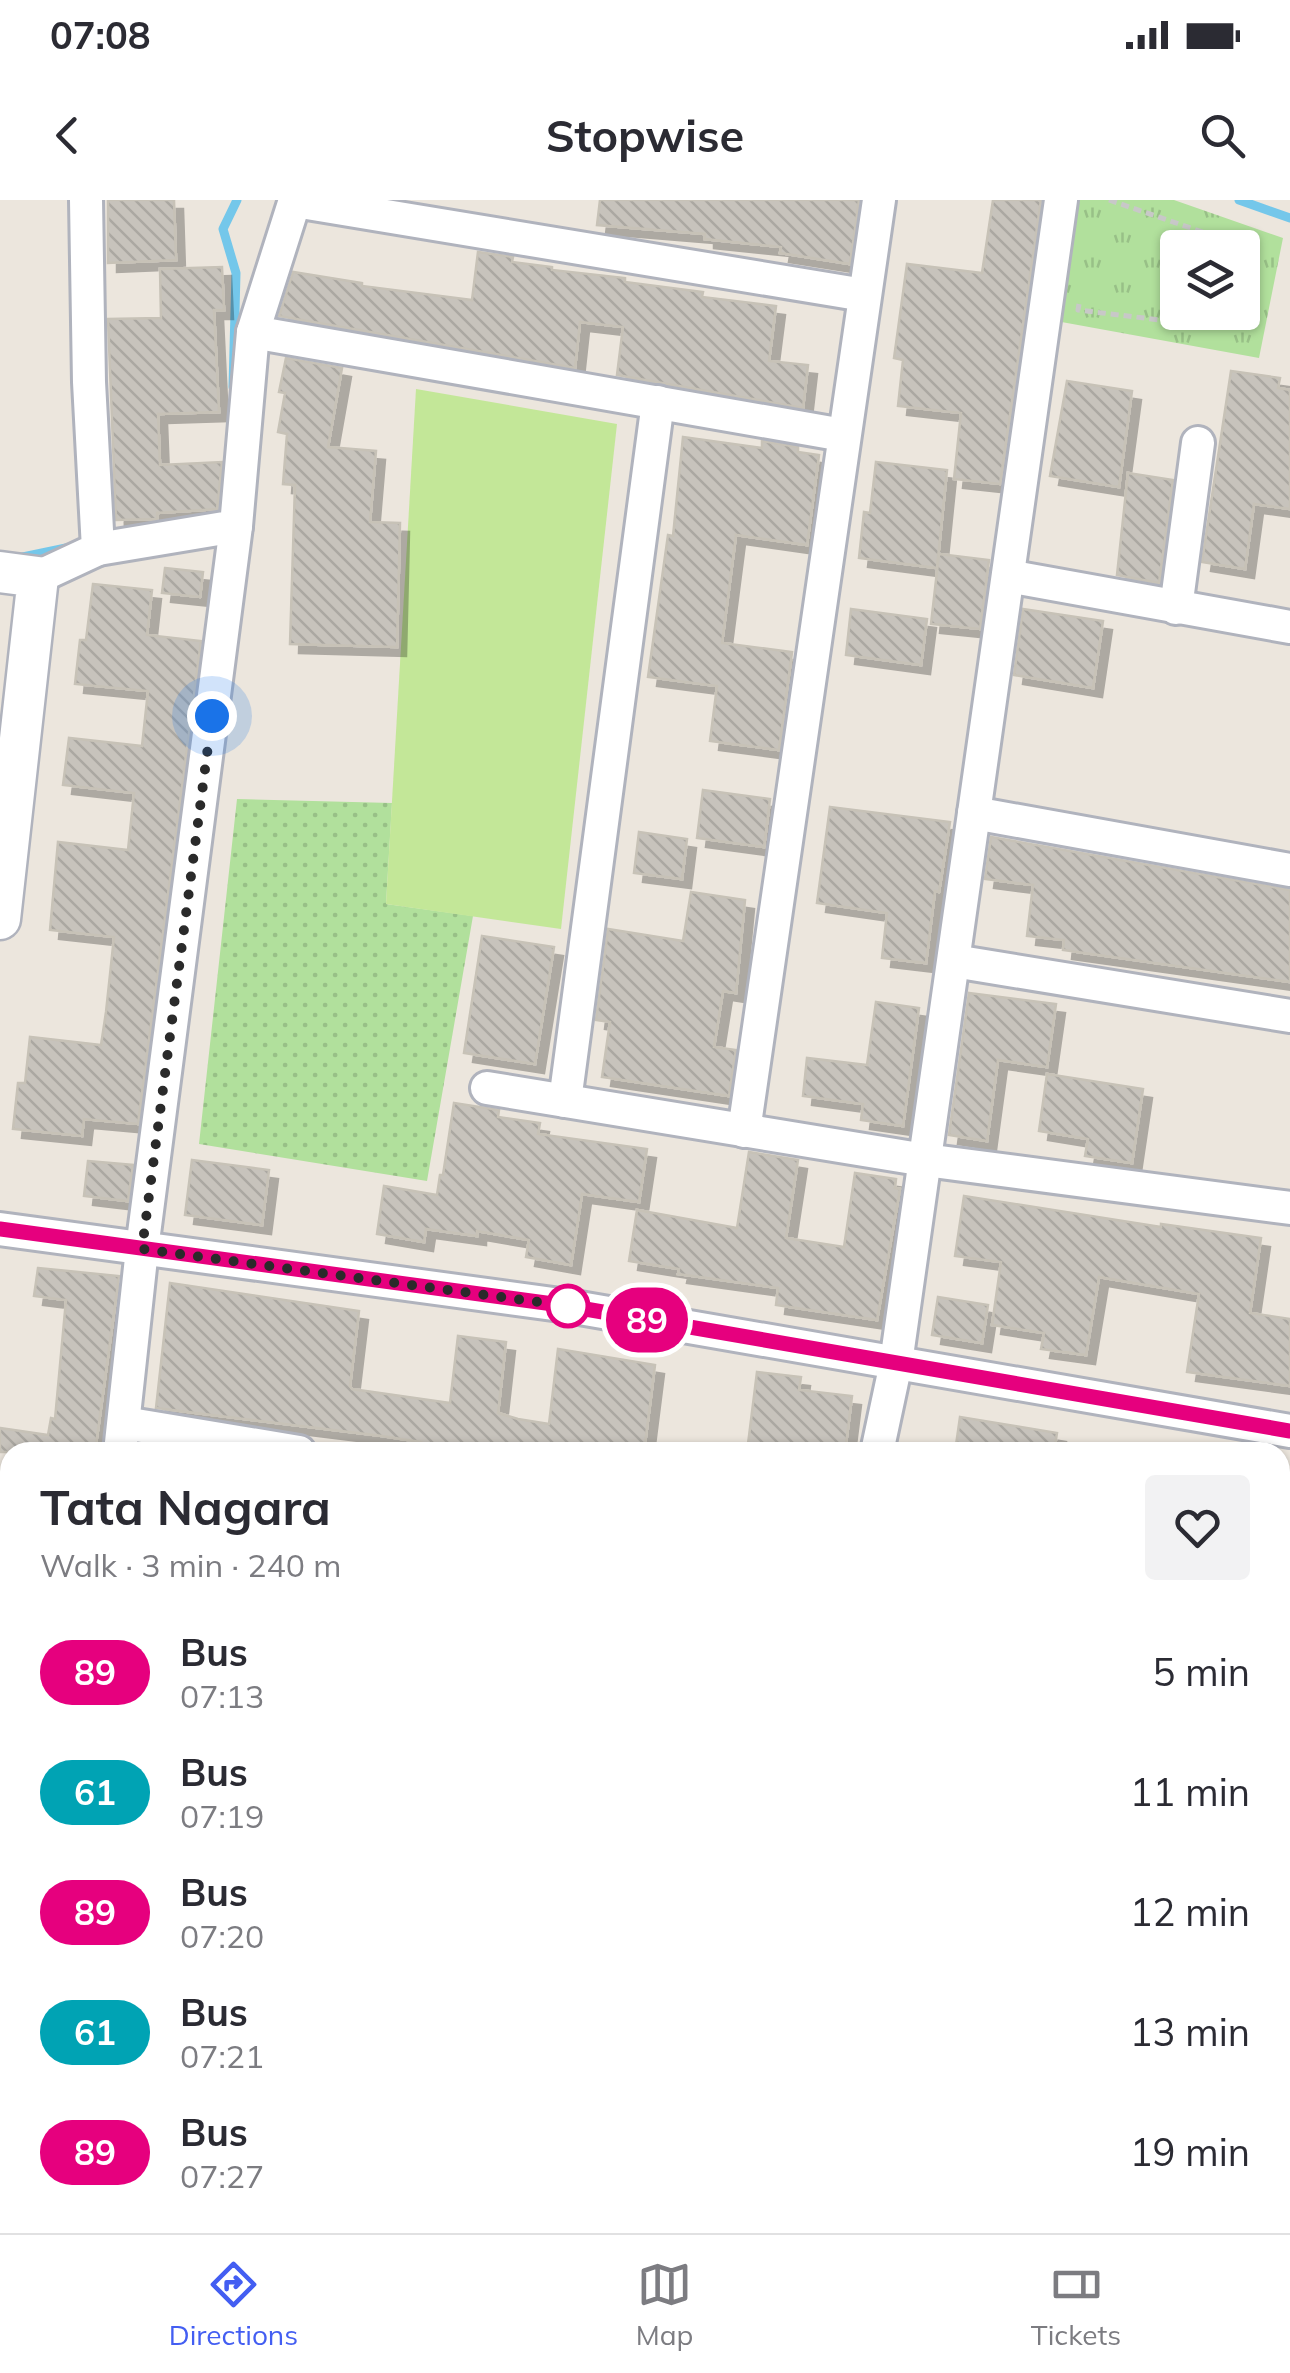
<!DOCTYPE html>
<meta charset="utf-8">
<style>
:root{--surface:#fff;--page:#f2f2f3;--text:#2b2b33;--muted:#7c7c81;--line:#e1e1e2;--accent:#435ef2}
body{margin:0;font-family:Mulish,sans-serif;background:var(--page);color:var(--text);height:100vh;display:flex;flex-direction:column;font-size:38px;white-space:nowrap}
*{box-sizing:border-box;margin:0}
p{font-size:32px;color:var(--muted)}
.icon{flex:none;width:55px;height:55px;fill:none;stroke:currentColor;stroke-width:2;stroke-linecap:round;stroke-linejoin:round}
.map{position:relative;flex:1;overflow:hidden}
.details{position:absolute;left:0px;top:1242px;width:1290px;height:792px;display:flex;flex-direction:column;background:var(--surface);border-radius:30px 30px 0 0;box-shadow:0 2px 8px #0004}
.details>*{flex:none}
.badge{padding:0 20px;border-radius:32px;font-size:35px;line-height:65px}
.buttons{position:absolute;left:1160px;top:30px;display:grid;gap:20px}
.buttons a{display:grid;place-items:center;width:100px;height:100px;border-radius:10px;background:var(--surface);box-shadow:0 2px 8px #0004;font-size:50px}
.you{position:absolute;width:50px;height:50px;margin:-25px;border:8px solid #fff;border-radius:50%;background:#1a73e8;box-shadow:0 0 0 15px #1a73e833}
.map>.badge{position:absolute;translate:-50% -50%;box-shadow:0 0 0 5px #fff}
.round{display:grid;place-items:center;flex:none;width:105px;height:105px;border-radius:10px;background:var(--page)}
.overview{display:flex;align-items:center;justify-content:space-between;height:170px;padding:0 40px}
h1{font-size:48px;font-weight:700;line-height:75px}
ul{padding:0;list-style:none}
li{display:flex;align-items:center;gap:30px;height:120px;padding:0 40px}
li div{flex:1}
li b{display:block;font-size:38px}
li em{font-style:normal}
li .badge{min-width:110px;font-weight:700;text-align:center}
.status{display:flex;justify-content:space-between;align-items:center;height:70px;padding:0 50px;background:var(--surface);direction:ltr}
.status svg{height:28px;fill:currentColor}
header{display:flex;justify-content:space-between;align-items:center;height:130px;padding:0 40px;background:var(--surface);font-size:45px;font-weight:700}
.tabs{display:flex;justify-content:space-around;align-items:center;height:140px;border-top:2px solid var(--line);background:var(--surface);font-size:28px;color:var(--muted)}
.tabs a{display:grid;justify-items:center;gap:5px}
.tabs .active{color:var(--accent)}
.map>svg:first-child{display:block}
</style>
<div class="status"><b>07:08</b><svg viewBox="0 0 49 12"><path d="M0 12V9h3v3zM5 12V6h3v6zM10 12V3h3v9zM15 12V0h3v12zM26 1h20v11H26zM47 4h2v5h-2z"/></svg></div>
<header><svg class="icon" aria-label="back" viewBox="0 0 24 24"><path d="M15 5l-7 7 7 7"/></svg>Stopwise<svg class="icon" aria-label="search" viewBox="0 0 24 24"><circle cx="10" cy="10" r="6"/><path d="M15 15l6 6"/></svg></header>
<div class="map">
<svg width="1290" height="2033" viewBox="0 0 1290 2033">
<defs>
<pattern id="industrial-grid" width="8" height="8" patternUnits="userSpaceOnUse" patternTransform="scale(2.5)"><rect width="8" height="8" fill="#dfdde4"/><path d="M0 4h8M4 0v8" fill="none" stroke="#c0bec4"/></pattern>
<pattern id="grass-dots" width="8" height="8" patternUnits="userSpaceOnUse" patternTransform="scale(2.5)"><rect width="8" height="8" fill="#b1e09c"/><path d="M2 2h.1M6 6h.1" fill="none" stroke="#98c087" stroke-width="1.8" stroke-linecap="round"/></pattern>
<pattern id="park-tufts" width="24" height="20" patternUnits="userSpaceOnUse" patternTransform="scale(2.5)"><rect width="24" height="20" fill="#b1e09c"/><path d="M3 7l-1-3M5 7V3M7 7l1-3M15 17l-1-3M17 17v-4M19 17l1-3" fill="none" stroke="#98c087"/></pattern>
<pattern id="building-back-hatch" width="6" height="6" patternUnits="userSpaceOnUse" patternTransform="scale(2.5)"><rect width="6" height="6" fill="#c7c3bc"/><path d="M-1 5l2 2M0 0l6 6M5-1l2 2" fill="none" stroke="#aba8a2"/></pattern>
<filter id="shadow"><feDropShadow dx="9" dy="9" stdDeviation="0" flood-color="#0004"/></filter>
</defs>
<rect width="100%" height="100%" fill="#ece6dd"/>
<path fill="url(#industrial-grid)" d="M 10,1990 L 10,2025 L 347,2025 L 379,2033 L 3,2033 Z"/>
<path fill="url(#grass-dots)" d="M 237,599 L 392,603 L 386,704 L 473,716 L 427,981 L 199,944 Z"/>
<path fill="url(#park-tufts)" fill-rule="evenodd" d="M 1075,0 L 1174,0 L 1283,38 L 1259,158 L 1056,121 ZM 1178,48 L 1242,48 L 1242,112 L 1178,112 Z"/>
<path fill="#c3e798" d="M 416,189 L 617,224 L 561,729 L 386,704 Z"/>
<g fill="none" stroke-linecap="round" stroke-linejoin="round">
<g stroke="#74c7ea" stroke-width="9">
<path d="M 1239,0 L 1290,18"/>
<path d="M 233,187 L 236,73 L 223,29 L 237,0"/>
<path d="M 18,358 L 66,348"/>
</g>
</g>
<g fill="url(#building-back-hatch)" stroke="#c7c2b7" stroke-width="2.5" filter="url(#shadow)">
<path d="M 108,0 L 174,0 L 176,60 L 108,63 Z"/>
<path d="M 600,0 L 859,0 L 850,64 L 780,53 L 781,47 L 705,39 L 705,34 L 597,25 Z"/>
<path d="M 993,0 L 1041,0 L 1000,284 L 954,279 L 961,213 L 898,206 L 903,160 L 894,158 L 907,64 L 982,73 Z"/>
<path d="M 478,52 L 513,57 L 512,62 L 552,67 L 552,70 L 625,78 L 625,82 L 703,92 L 702,97 L 776,106 L 769,161 L 808,165 L 803,208 L 617,175 L 623,127 L 580,122 L 575,168 L 279,116 L 293,72 L 362,83 L 362,86 L 472,100 Z"/>
<path d="M 222,67 L 224,110 L 214,110 L 219,212 L 158,214 L 160,265 L 222,262 L 217,309 L 157,313 L 157,319 L 116,320 L 108,119 L 161,118 L 160,69 Z"/>
<path d="M 286,158 L 342,168 L 328,247 L 376,251 L 370,322 L 400,323 L 397,447 L 290,444 L 295,285 L 283,284 L 287,234 L 278,232 L 285,193 L 279,192 Z"/>
<path d="M 1231,171 L 1280,178 L 1278,188 L 1290,190 L 1290,309 L 1254,304 L 1245,369 L 1202,362 Z"/>
<path d="M 1067,181 L 1132,191 L 1119,287 L 1050,276 Z"/>
<path d="M 683,237 L 762,248 L 762,241 L 798,247 L 798,252 L 819,255 L 807,345 L 736,335 L 722,443 L 792,452 L 779,550 L 710,541 L 717,486 L 648,477 L 668,335 L 673,336 Z"/>
<path d="M 876,262 L 947,270 L 937,368 L 859,358 L 864,312 L 870,313 Z"/>
<path d="M 1128,273 L 1173,280 L 1159,383 L 1117,375 Z"/>
<path d="M 939,354 L 989,360 L 980,429 L 931,424 Z"/>
<path d="M 165,368 L 203,372 L 200,397 L 162,393 Z"/>
<path d="M 93,384 L 152,390 L 147,435 L 201,441 L 138,924 L 84,919 L 82,936 L 13,929 L 18,883 L 25,883 L 30,837 L 101,845 L 106,812 L 114,737 L 50,730 L 58,642 L 128,650 L 134,593 L 63,585 L 69,538 L 142,546 L 148,491 L 75,484 L 80,440 L 86,440 Z"/>
<path d="M 851,409 L 927,419 L 921,465 L 846,455 Z"/>
<path d="M 1023,409 L 1103,421 L 1093,488 L 1014,475 Z"/>
<path d="M 703,590 L 770,599 L 764,647 L 697,638 Z"/>
<path d="M 830,607 L 950,622 L 939,692 L 935,691 L 926,763 L 882,758 L 887,713 L 817,703 Z"/>
<path d="M 639,632 L 687,639 L 682,679 L 634,673 Z"/>
<path d="M 991,637 L 1290,690 L 1290,782 L 1063,750 L 1064,740 L 1027,736 L 1033,685 L 985,679 Z"/>
<path d="M 691,692 L 745,700 L 736,793 L 723,791 L 714,847 L 736,850 L 729,896 L 602,877 L 610,822 L 596,820 L 608,729 L 683,741 Z"/>
<path d="M 482,736 L 554,747 L 535,864 L 464,853 Z"/>
<path d="M 969,793 L 1056,804 L 1047,867 L 998,860 L 987,941 L 949,935 Z"/>
<path d="M 876,802 L 919,808 L 903,926 L 861,920 L 863,904 L 803,896 L 807,858 L 867,865 Z"/>
<path d="M 1047,874 L 1143,889 L 1132,963 L 1085,956 L 1088,939 L 1039,931 Z"/>
<path d="M 454,903 L 499,910 L 498,917 L 540,923 L 538,934 L 647,949 L 639,1002 L 582,994 L 571,1065 L 526,1057 L 529,1040 L 477,1031 L 477,1036 L 426,1029 L 424,1042 L 377,1034 L 384,986 L 437,995 L 440,975 L 443,975 Z"/>
<path d="M 749,952 L 798,960 L 786,1038 L 844,1047 L 855,973 L 896,979 L 895,988 L 900,989 L 877,1120 L 776,1105 L 778,1088 L 678,1074 L 679,1069 L 629,1061 L 637,1010 L 737,1028 Z"/>
<path d="M 192,960 L 269,970 L 262,1025 L 185,1015 Z"/>
<path d="M 88,961 L 133,965 L 128,1001 L 84,996 Z"/>
<path d="M 964,996 L 1161,1027 L 1161,1024 L 1261,1038 L 1250,1113 L 1290,1119 L 1290,1186 L 1187,1172 L 1199,1094 L 1099,1077 L 1086,1155 L 1041,1149 L 1044,1133 L 992,1125 L 1001,1062 L 955,1056 Z"/>
<path d="M 38,1068 L 119,1076 L 95,1252 L 0,1252 L 0,1228 L 48,1235 L 51,1218 L 55,1219 L 66,1100 L 34,1096 Z"/>
<path d="M 170,1083 L 359,1111 L 350,1186 L 352,1189 L 450,1203 L 458,1136 L 506,1142 L 498,1213 L 518,1219 L 549,1224 L 558,1149 L 655,1165 L 644,1252 L 456,1252 L 420,1247 L 421,1242 L 382,1236 L 156,1208 Z"/>
<path d="M 938,1097 L 988,1105 L 982,1143 L 932,1135 Z"/>
<path d="M 757,1172 L 801,1177 L 799,1190 L 852,1196 L 845,1252 L 747,1252 Z"/>
<path d="M 960,1217 L 1057,1233 L 1054,1252 L 955,1252 Z"/>
</g>
<g fill="none" stroke-linecap="round" stroke-linejoin="round">
<defs>
<path id="service" d="M 1280,1640 L 1290,1642"/>
<g id="minor">
<path d="M 295,1 L 864,95"/>
<path d="M 253,132 L 843,235"/>
<path d="M 98,349 L 236,326 L 253,132 L 295,0"/>
<path d="M 1008,376 L 1290,427"/>
<path d="M 38,377 L 98,349 L 89,182 L 86,0"/>
<path d="M 1176,408 L 1198,243"/>
<path d="M 974,613 L 1290,670"/>
<path d="M 954,761 L 1290,816"/>
<path d="M 487,888 L 925,960 L 1290,1008"/>
<path d="M 565,901 L 658,202"/>
<path d="M 744,931 L 879,0"/>
<path d="M 0,1029 L 568,1106 L 1290,1231"/>
<path d="M 124,1223 L 299,1252"/>
<path d="M 120,1252 L 142,1049 L 236,326"/>
<path d="M 877,1252 L 896,1163 L 1061,0"/>
<path d="M 1280,1421 L 1290,1423"/>
<path d="M 0,1936 L 10,1885"/>
<path d="M 435,2025 L 467,2033"/>
<path d="M 873,2025 L 973,2033"/>
<path d="M 689,2033 L 691,2025"/>
<path d="M 848,2033 L 850,2025"/>
<path d="M 1020,2033 L 1021,2025"/>
</g>
<path id="tertiary" d="M 0,372 L 38,377 L 0,719"/>
</defs>
<use href="#service" stroke="#b0b3bd" stroke-width="22"/>
<use href="#minor" stroke="#b0b3bd" stroke-width="38"/>
<use href="#tertiary" stroke="#b0b3bd" stroke-width="45"/>
<g stroke="#c8c8c8" stroke-width="5" stroke-dasharray="8 5" stroke-linecap="butt">
<path d="M 1109,0 L 1217,37 L 1215,48"/>
<path d="M 1079,104 L 1078,110 L 1201,125 L 1203,112"/>
</g>
<use href="#service" stroke="#fff" stroke-width="18"/>
<use href="#minor" stroke="#fff" stroke-width="32"/>
<use href="#tertiary" stroke="#fff" stroke-width="40"/>
</g>
<g fill="none" stroke-linecap="round" stroke-linejoin="round">
<defs>
<path id="line" d="M 0,1029 L 568,1106 L 1290,1231"/>
</defs>
<use href="#line" stroke="#fff" stroke-width="22"/>
<use href="#line" stroke="#e6007e" stroke-width="15"/>
<path stroke="#2a2a2a" stroke-width="10" stroke-dasharray="0 18" d="M 212,516 L 142,1049 L 568,1106"/>
</g>
<circle fill="#fff" stroke="#e6007e" stroke-width="5" cx="568" cy="1106" r="20"/>
</svg>
<div class="buttons">
<a><svg class="icon" aria-label="layers" viewBox="0 0 24 24"><path d="M12 4l9 5-9 5-9-5zM3 14l9 5 9-5"/></svg></a>
</div>
<div class="you" style="left:212px;top:516px"></div>
<b class="badge" style="left:647px;top:1120px;background:#e6007e;color:#fff">89</b>
<section class="details">
<div class="overview"><div><h1>Tata Nagara</h1><p>Walk · 3 min · 240 m</p></div><a class="round"><svg class="icon" aria-label="heart" viewBox="0 0 24 24"><path d="M12 20l-8-8c-3-5 5-10 8-4 3-6 11-1 8 4z"/></svg></a></div>
<ul>
<li><span class="badge" style="background:#e6007e;color:#fff">89</span><div><b>Bus</b><p>07:13</p></div><em>5 min</em></li>
<li><span class="badge" style="background:#00a3b4;color:#fff">61</span><div><b>Bus</b><p>07:19</p></div><em>11 min</em></li>
<li><span class="badge" style="background:#e6007e;color:#fff">89</span><div><b>Bus</b><p>07:20</p></div><em>12 min</em></li>
<li><span class="badge" style="background:#00a3b4;color:#fff">61</span><div><b>Bus</b><p>07:21</p></div><em>13 min</em></li>
<li><span class="badge" style="background:#e6007e;color:#fff">89</span><div><b>Bus</b><p>07:27</p></div><em>19 min</em></li>
</ul>
</section>
</div>
<nav class="tabs">
<a class="active"><svg class="icon" aria-label="directions" viewBox="0 0 24 24"><path d="M12 3l9 9-9 9-9-9zM9 14v-3h6M13 9l2 2-2 2"/></svg>Directions</a>
<a><svg class="icon" aria-label="map" viewBox="0 0 24 24"><path d="M3 6l6-2 6 2 6-2v14l-6 2-6-2-6 2zM9 4v14M15 6v14"/></svg>Map</a>
<a><svg class="icon" aria-label="tickets" viewBox="0 0 24 24"><path d="M3 7h18v10H3zM15 7v10"/></svg>Tickets</a>
</nav>
